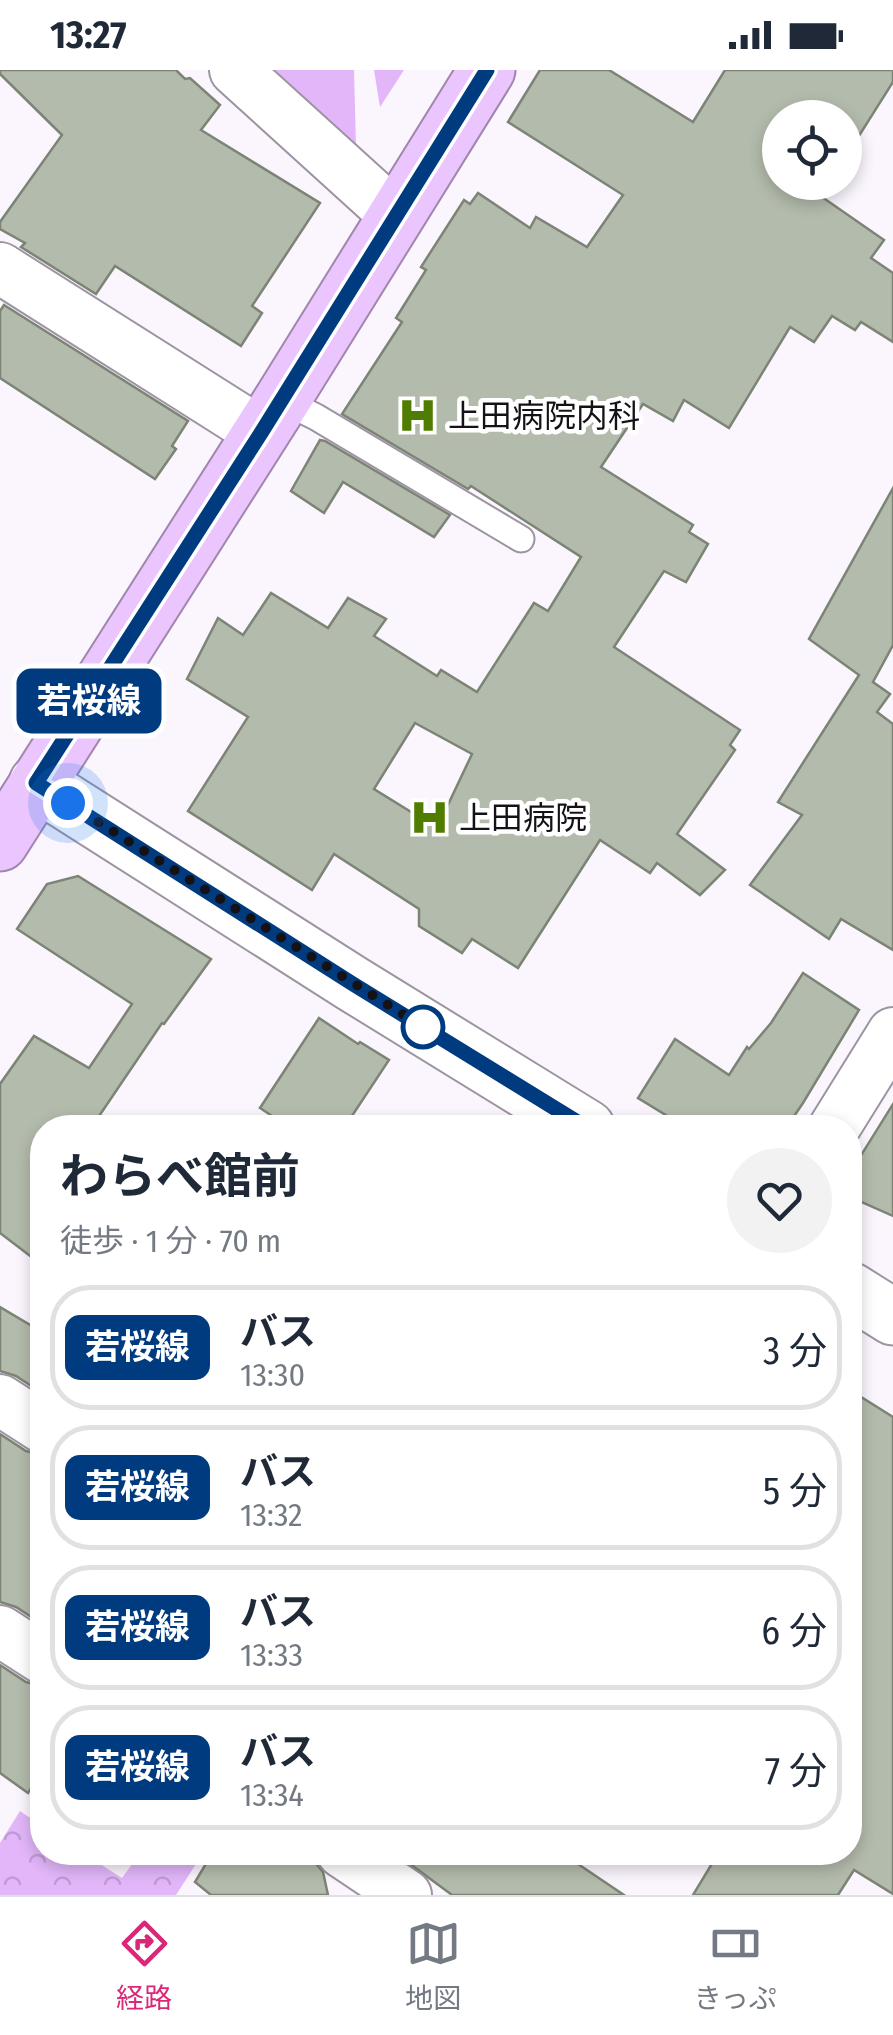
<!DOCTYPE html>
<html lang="ja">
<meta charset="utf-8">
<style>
:root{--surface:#fff;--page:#f2f2f3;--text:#1f2937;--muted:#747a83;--line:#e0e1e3;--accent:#db2777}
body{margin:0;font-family:"Fira Sans Condensed","Noto Sans JP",sans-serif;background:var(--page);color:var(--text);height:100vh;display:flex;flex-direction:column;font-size:38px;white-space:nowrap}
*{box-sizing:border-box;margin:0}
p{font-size:32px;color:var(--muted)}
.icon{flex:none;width:55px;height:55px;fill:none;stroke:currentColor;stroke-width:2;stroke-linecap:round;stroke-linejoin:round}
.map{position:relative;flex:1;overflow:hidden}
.sheet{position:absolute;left:30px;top:1045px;width:832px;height:750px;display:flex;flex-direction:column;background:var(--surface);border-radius:40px;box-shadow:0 5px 15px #0003}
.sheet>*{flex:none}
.badge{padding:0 20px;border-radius:15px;font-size:35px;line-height:65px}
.controls{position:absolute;left:762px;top:30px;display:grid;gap:20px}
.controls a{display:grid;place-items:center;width:100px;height:100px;border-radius:50%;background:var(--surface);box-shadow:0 5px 15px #0003;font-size:50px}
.you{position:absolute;width:50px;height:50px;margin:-25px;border:8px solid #fff;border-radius:50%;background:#1a73e8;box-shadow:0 0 0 15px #1a73e833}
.map>.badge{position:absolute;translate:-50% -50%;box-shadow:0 0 0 5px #fff}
.round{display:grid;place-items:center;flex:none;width:105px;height:105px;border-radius:52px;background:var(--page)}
.summary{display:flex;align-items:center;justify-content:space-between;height:170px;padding:0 30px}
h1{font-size:48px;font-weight:700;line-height:75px}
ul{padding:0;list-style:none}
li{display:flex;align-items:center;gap:30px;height:125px;margin:0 20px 15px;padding:0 10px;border:5px solid var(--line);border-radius:40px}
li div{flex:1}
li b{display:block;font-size:38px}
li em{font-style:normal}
li .badge{min-width:110px;font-weight:700;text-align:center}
.status{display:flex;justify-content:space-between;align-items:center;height:70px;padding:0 50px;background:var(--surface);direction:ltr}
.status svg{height:28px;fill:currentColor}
.dock{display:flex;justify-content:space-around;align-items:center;height:140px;border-top:2px solid var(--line);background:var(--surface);font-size:28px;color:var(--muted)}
.dock a{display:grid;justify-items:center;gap:5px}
.dock .current{color:var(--accent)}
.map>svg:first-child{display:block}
</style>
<div class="status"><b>13:27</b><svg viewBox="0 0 49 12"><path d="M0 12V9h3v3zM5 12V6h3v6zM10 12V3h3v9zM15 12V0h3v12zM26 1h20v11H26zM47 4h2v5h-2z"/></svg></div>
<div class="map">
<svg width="893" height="1825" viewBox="0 0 893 1825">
<defs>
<pattern id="park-crowns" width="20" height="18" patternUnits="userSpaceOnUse" patternTransform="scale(2.5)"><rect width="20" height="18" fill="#e2b6f9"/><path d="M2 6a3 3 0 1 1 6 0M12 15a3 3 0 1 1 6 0" fill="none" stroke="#c19bd5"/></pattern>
</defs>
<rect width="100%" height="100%" fill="#fbf5fe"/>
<g fill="#e2b6f9">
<path d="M 272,0 L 354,0 L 356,77 Z"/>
<path d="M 374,0 L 404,0 L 380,37 Z"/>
</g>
<path fill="url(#park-crowns)" d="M 20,1741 L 42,1756 L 42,1782 L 83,1783 L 122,1808 L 140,1783 L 203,1783 L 176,1825 L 0,1825 L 0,1773 Z"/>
<g fill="#b3bbac" stroke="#7c8475" stroke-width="2.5" fill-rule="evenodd">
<path d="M 0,0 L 176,0 L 185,9 L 190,8 L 220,35 L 201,60 L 320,133 L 252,236 L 262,243 L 241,276 L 115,196 L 96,224 L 21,177 L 25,173 L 0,159 L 0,152 L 62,65 L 0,4 Z"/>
<path d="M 540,0 L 609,0 L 693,52 L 725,0 L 893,0 L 893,12 L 845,88 L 845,48 L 780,48 L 780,112 L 832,112 L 822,127 L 884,170 L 871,188 L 893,203 L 893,272 L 861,252 L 855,260 L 832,246 L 814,272 L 790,257 L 729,358 L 684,330 L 673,351 L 643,334 L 601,397 L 693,455 L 689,462 L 708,474 L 686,512 L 664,501 L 614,577 L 740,660 L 730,675 L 735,680 L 677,764 L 725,800 L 700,825 L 657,793 L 650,803 L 600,770 L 518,898 L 472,869 L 462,883 L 419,856 L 419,839 L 334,784 L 312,820 L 188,741 L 248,647 L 187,609 L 218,548 L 243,565 L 271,523 L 328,558 L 348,528 L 386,549 L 374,566 L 437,606 L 441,600 L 477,622 L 534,533 L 548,541 L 581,487 L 471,416 L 468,419 L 342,344 L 402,252 L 396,248 L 426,200 L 421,197 L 464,130 L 470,134 L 478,123 L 530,158 L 536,147 L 587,177 L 623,125 L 508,52 ZM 415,653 L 472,684 L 437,758 L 374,719 Z"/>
<path d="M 4,235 L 188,351 L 172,376 L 176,379 L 155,409 L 0,308 L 0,241 Z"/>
<path d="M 320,370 L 325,371 L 450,445 L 434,467 L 343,412 L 324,443 L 291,421 Z"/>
<path d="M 893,418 L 893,575 L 873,612 L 890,624 L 877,642 L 893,654 L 893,880 L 841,849 L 829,869 L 750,815 L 802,745 L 778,732 L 859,605 L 809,569 Z"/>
<path d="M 78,806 L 211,889 L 164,954 L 162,953 L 91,1058 L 42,1058 L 42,1195 L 0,1163 L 0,1014 L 34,966 L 89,998 L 132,934 L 17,859 L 47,814 Z"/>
<path d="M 803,903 L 859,940 L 803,1033 L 786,1058 L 687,1058 L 638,1028 L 675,969 L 729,1005 L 747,977 L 749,979 L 771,953 Z"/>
<path d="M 319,948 L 358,974 L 360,972 L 389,990 L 344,1058 L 290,1058 L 260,1038 Z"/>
<path d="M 893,1034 L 893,1146 L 850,1127 L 850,1103 Z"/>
<path d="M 0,1237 L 42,1262 L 42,1323 L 16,1306 L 0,1301 Z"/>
<path d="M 850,1320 L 893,1347 L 893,1824 L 854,1800 L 838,1825 L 693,1825 L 719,1782 L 850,1782 Z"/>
<path d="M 0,1364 L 26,1381 L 42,1385 L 42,1554 L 16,1537 L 0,1532 Z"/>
<path d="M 0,1595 L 26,1612 L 42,1616 L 42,1701 L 28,1723 L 0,1703 Z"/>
<path d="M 213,1782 L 306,1782 L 315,1788 L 317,1795 L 323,1802 L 328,1825 L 211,1825 L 195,1812 Z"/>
<path d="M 394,1782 L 575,1782 L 578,1794 L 624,1825 L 452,1825 Z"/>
</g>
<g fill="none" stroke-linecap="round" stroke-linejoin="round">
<defs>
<path id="lane" d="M 282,330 L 316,347 L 521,469"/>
<g id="street">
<path d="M 235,0 L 397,147"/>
<path d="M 0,198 L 261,363"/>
<path d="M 834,1058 L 893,963"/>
<path d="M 0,1330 L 42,1357"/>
<path d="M 0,1561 L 42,1588"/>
<path d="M 342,1782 L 406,1825"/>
</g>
<g id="secondary">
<path d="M 37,713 L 353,914 L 587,1058"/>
<path d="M 850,1220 L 893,1247"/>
</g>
<path id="highway" d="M 0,773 L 282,330 L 487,0"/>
</defs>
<use href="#lane" stroke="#9d94a2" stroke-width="29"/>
<use href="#street" stroke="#9d94a2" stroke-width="54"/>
<use href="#secondary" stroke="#9d94a2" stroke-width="59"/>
<use href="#highway" stroke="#a086ad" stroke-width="59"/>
<use href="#lane" stroke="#fff" stroke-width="25"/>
<use href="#street" stroke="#fff" stroke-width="50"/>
<use href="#secondary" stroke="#fff" stroke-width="55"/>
<use href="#highway" stroke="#ebc5fe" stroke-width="55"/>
</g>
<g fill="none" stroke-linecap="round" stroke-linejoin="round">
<defs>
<path id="line" d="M 487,0 L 261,363 L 36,713 L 353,914 L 587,1058"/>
</defs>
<use href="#line" stroke="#fff" stroke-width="22"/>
<use href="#line" stroke="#003b80" stroke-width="15"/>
<path stroke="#151217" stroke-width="10" stroke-dasharray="0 18" d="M 68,733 L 423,957"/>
</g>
<defs>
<symbol id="hospital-bare" viewBox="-9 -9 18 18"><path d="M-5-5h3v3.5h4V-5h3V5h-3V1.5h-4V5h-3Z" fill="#507c00" stroke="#fff" stroke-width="2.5" paint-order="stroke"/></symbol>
</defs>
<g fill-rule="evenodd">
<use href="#hospital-bare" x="390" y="318" width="55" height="55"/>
<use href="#hospital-bare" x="402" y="720" width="55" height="55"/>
</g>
<circle fill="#fff" stroke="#003b80" stroke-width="5" cx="423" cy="957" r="20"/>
<g text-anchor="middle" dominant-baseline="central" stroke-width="9" stroke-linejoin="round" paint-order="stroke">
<g font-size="32" fill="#151217" stroke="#fff" text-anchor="start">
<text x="448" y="346">上田病院内科</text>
<text x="459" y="748">上田病院</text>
</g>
</g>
</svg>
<div class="controls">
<a><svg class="icon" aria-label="locate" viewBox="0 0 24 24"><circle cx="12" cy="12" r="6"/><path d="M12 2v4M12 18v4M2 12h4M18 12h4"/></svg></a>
</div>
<div class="you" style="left:68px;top:733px"></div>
<b class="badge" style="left:89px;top:631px;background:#003b80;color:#fff">若桜線</b>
<section class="sheet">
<div class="summary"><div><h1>わらべ館前</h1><p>徒歩 · 1 分 · 70 m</p></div><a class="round"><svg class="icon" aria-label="heart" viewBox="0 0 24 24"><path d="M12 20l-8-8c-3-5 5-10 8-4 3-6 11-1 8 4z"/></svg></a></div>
<ul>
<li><span class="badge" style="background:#003b80;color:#fff">若桜線</span><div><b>バス</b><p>13:30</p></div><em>3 分</em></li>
<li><span class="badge" style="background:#003b80;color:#fff">若桜線</span><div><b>バス</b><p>13:32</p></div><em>5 分</em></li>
<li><span class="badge" style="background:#003b80;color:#fff">若桜線</span><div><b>バス</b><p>13:33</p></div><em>6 分</em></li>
<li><span class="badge" style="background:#003b80;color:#fff">若桜線</span><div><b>バス</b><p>13:34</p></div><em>7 分</em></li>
</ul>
</section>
</div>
<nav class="dock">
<a class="current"><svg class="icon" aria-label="directions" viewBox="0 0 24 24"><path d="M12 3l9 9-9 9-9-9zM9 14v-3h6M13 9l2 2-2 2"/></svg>経路</a>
<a><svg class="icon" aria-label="map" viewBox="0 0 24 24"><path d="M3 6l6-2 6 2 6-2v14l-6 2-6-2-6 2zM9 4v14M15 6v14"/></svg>地図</a>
<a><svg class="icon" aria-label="tickets" viewBox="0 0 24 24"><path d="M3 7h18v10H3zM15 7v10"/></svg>きっぷ</a>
</nav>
